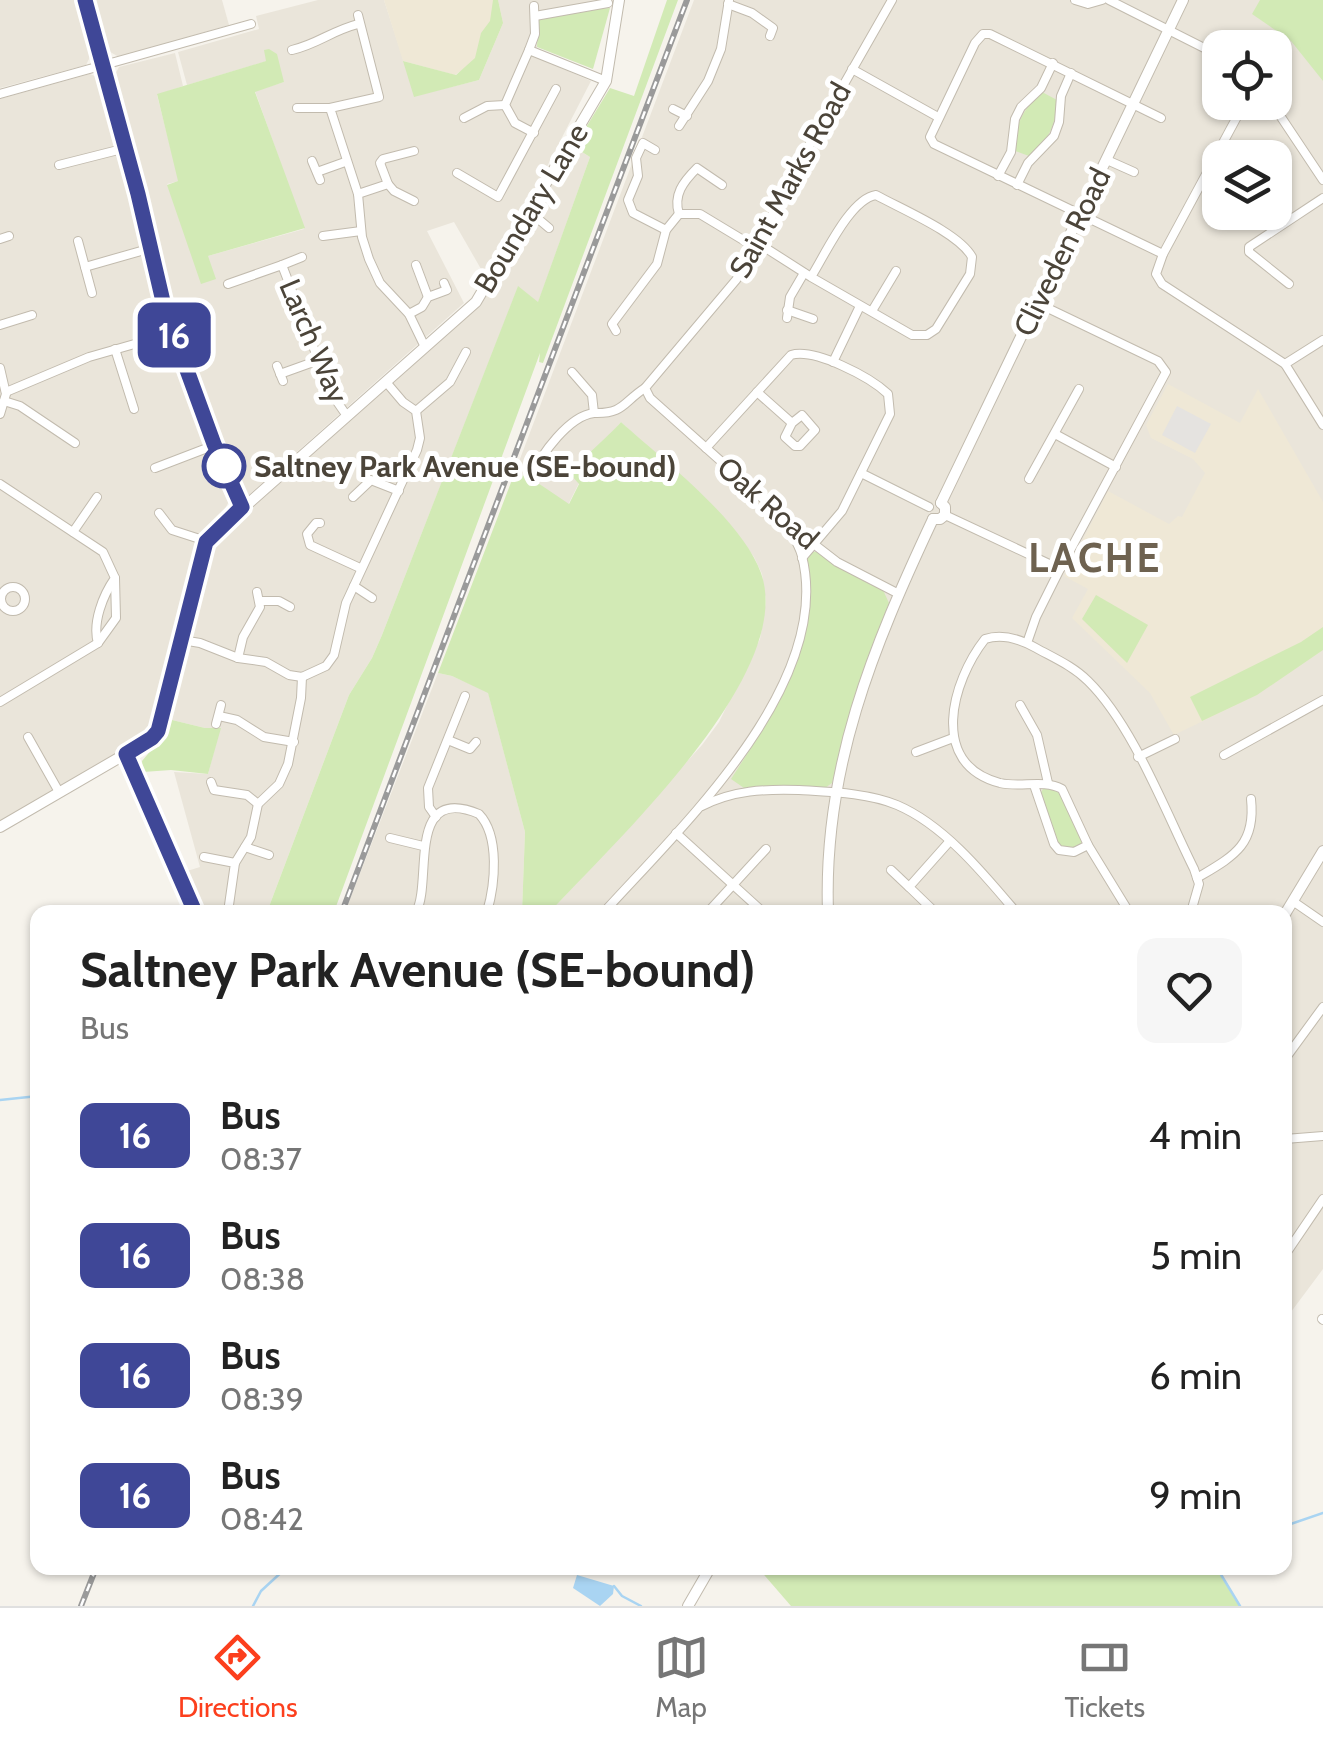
<!DOCTYPE html>
<style>
:root{--surface:#fff;--page:#f6f6f6;--text:#222;--muted:#767676;--line:#e0e0e0;--accent:#fc3f1d}
body{margin:0;font-family:Cabin,sans-serif;background:var(--page);color:var(--text);height:100vh;display:flex;flex-direction:column;font-size:38px;white-space:nowrap}
*{box-sizing:border-box;margin:0}
p{font-size:32px;color:var(--muted)}
.icon{flex:none;width:55px;height:55px;fill:none;stroke:currentColor;stroke-width:2;stroke-linecap:round;stroke-linejoin:round}
.map{position:relative;flex:1;overflow:hidden}
.details{position:absolute;left:30px;top:905px;width:1262px;height:670px;display:flex;flex-direction:column;background:var(--surface);border-radius:20px;box-shadow:0 2px 8px #0004}
.details>*{flex:none}
.badge{padding:0 20px;border-radius:15px;font-size:35px;line-height:65px}
.tools{position:absolute;left:1202px;top:30px;display:grid;gap:20px}
.tools a{display:grid;place-items:center;width:90px;height:90px;border-radius:20px;background:var(--surface);box-shadow:0 2px 8px #0004;font-size:50px}
.map>.badge{position:absolute;translate:-50% -50%;box-shadow:0 0 0 5px #fff}
.round{display:grid;place-items:center;flex:none;width:105px;height:105px;border-radius:20px;background:var(--page)}
.overview{display:flex;align-items:center;justify-content:space-between;height:170px;padding:0 50px}
h1{font-size:48px;font-weight:700;line-height:75px}
ul{padding:0;list-style:none}
li{display:flex;align-items:center;gap:30px;height:120px;padding:0 50px}
li div{flex:1}
li b{display:block;font-size:38px}
li em{font-style:normal}
li .badge{min-width:110px;font-weight:700;text-align:center}
.dock{display:flex;justify-content:space-around;align-items:center;height:140px;border-top:2px solid var(--line);background:var(--surface);font-size:28px;color:var(--muted)}
.dock a{display:grid;justify-items:center;gap:5px}
.dock .current{color:var(--accent)}
.map>svg:first-child{display:block}
</style>
<div class="map">
<svg width="1323" height="1606" viewBox="0 0 1323 1606">
<rect width="100%" height="100%" fill="#f6f3ec"/>
<g fill="#eae5da" fill-rule="evenodd">
<path d="M 0,0 L 78,0 L 92,53 L 86,65 L 0,88 Z"/>
<path d="M 91,0 L 222,0 L 229,25 L 119,57 L 105,49 Z"/>
<path d="M 318,0 L 384,0 L 415,96 L 479,80 L 503,23 L 498,0 L 612,0 L 610,8 L 583,10 L 538,20 L 537,47 L 533,56 L 591,81 L 520,219 L 485,276 L 454,222 L 427,231 L 464,303 L 243,500 L 178,332 L 153,249 L 112,80 L 119,67 L 175,53 L 183,86 L 157,95 L 179,181 L 167,184 L 208,256 L 304,229 L 255,91 L 284,82 L 265,51 L 267,61 L 187,85 L 178,52 L 259,29 L 256,16 Z"/>
<path d="M 694,0 L 1323,0 L 1323,1269 L 1285,1320 L 1285,912 L 550,912 L 702,745 L 719,722 L 760,639 L 766,601 L 762,574 L 754,557 L 727,521 L 621,422 L 599,448 L 580,462 L 579,483 L 568,505 L 535,481 L 515,472 ZM 1220,48 L 1275,48 L 1275,102 L 1220,102 ZM 1220,158 L 1275,158 L 1275,212 L 1220,212 Z"/>
<path d="M 90,74 L 102,79 L 131,194 L 140,244 L 138,249 L 140,256 L 144,258 L 162,325 L 158,333 L 162,342 L 172,348 L 229,501 L 219,521 L 204,533 L 197,549 L 177,641 L 152,732 L 0,822 L 0,99 Z"/>
<path d="M 574,147 L 590,157 L 538,303 L 518,287 L 382,635 L 372,658 L 349,695 L 267,912 L 201,912 L 184,872 L 200,867 L 174,772 L 208,774 L 220,728 L 205,728 L 168,719 L 207,548 L 481,301 Z"/>
<path d="M 438,673 L 452,676 L 488,692 L 525,832 L 522,912 L 345,912 Z"/>
</g>
<g fill="#efe8d6">
<path d="M 384,0 L 498,0 L 503,23 L 492,49 L 455,75 L 403,61 Z"/>
<path d="M 1168,384 L 1240,423 L 1258,389 L 1323,502 L 1323,650 L 1257,695 L 1174,735 L 1150,693 L 1072,618 L 1088,589 L 1064,576 L 1108,491 L 1169,524 L 1178,516 L 1182,517 L 1205,473 L 1193,459 L 1151,438 L 1146,425 Z"/>
</g>
<g fill="#d2eab5">
<path d="M 493,0 L 498,0 L 503,23 L 479,80 L 414,97 L 403,61 L 456,75 L 475,58 L 481,33 L 490,21 Z"/>
<path d="M 667,0 L 678,0 L 543,363 L 539,362 L 540,353 L 334,912 L 267,912 L 349,695 L 372,658 L 382,635 L 518,286 L 538,302 L 590,157 L 574,147 L 610,88 L 634,96 Z"/>
<path d="M 1260,0 L 1323,0 L 1323,81 L 1291,41 L 1252,14 Z"/>
<path d="M 610,8 L 593,69 L 537,47 L 538,19 L 583,10 Z"/>
<path d="M 269,49 L 277,54 L 284,82 L 255,92 L 305,228 L 208,256 L 216,279 L 201,284 L 167,185 L 178,181 L 157,94 L 266,61 L 264,50 Z"/>
<path d="M 1042,92 L 1057,100 C 1056,125 1049,140 1029,156 L 1015,151 C 1014,125 1023,109 1042,92 Z"/>
<path d="M 621,422 C 663,460 742,520 761,573 C 797,674 613,843 550,912 L 522,912 L 525,832 L 488,693 L 452,676 L 438,673 L 515,472 L 535,481 L 569,504 L 579,484 L 571,475 C 579,460 608,437 621,422 Z"/>
<path d="M 811,552 L 818,552 L 883,590 L 889,603 L 856,692 L 832,783 L 825,788 L 744,788 L 731,779 L 767,723 L 800,647 L 805,565 Z"/>
<path d="M 1096,595 L 1148,625 L 1127,663 L 1082,619 Z"/>
<path d="M 1323,627 L 1323,650 L 1257,695 L 1202,721 L 1190,697 L 1301,642 Z"/>
<path d="M 168,719 L 205,728 L 221,728 L 208,774 L 171,770 L 143,772 L 142,761 L 163,736 Z"/>
<path d="M 1051,788 L 1065,797 L 1082,839 L 1081,845 L 1073,850 L 1057,845 L 1040,794 L 1043,789 Z"/>
<path d="M 758,1568 L 1217,1568 L 1240,1606 L 791,1606 Z"/>
</g>
<path fill="#e5e3e0" d="M 1177,406 L 1211,424 L 1195,453 L 1162,435 Z"/>
<path fill="#a9d4f2" d="M 577,1575 L 614,1586 L 613,1594 L 600,1606 L 573,1588 Z"/>
<g fill="none" stroke-linecap="round" stroke-linejoin="round">
<g stroke="#a9d4f2" stroke-width="2.5">
<path d="M 0,1100 L 38,1096"/>
<path d="M 1285,1526 L 1323,1513"/>
<path d="M 1217,1568 L 1240,1606"/>
<path d="M 614,1586 L 622,1596 L 641,1606"/>
<path d="M 253,1606 L 261,1591 L 286,1568"/>
</g>
<defs>
<g id="minor">
<path d="M 85,0 L 138,194 L 165,310 L 215,445 L 243,507"/>
<path d="M 892,0 L 779,198 L 761,245 L 736,280 L 645,388 L 650,398 L 815,545 L 837,562 L 897,593"/>
<path d="M 1075,0 L 1088,4 L 1102,0"/>
<path d="M 1109,0 L 1220,56"/>
<path d="M 728,4 L 752,13 L 773,28 L 770,36"/>
<path d="M 358,15 L 379,97 L 330,108 L 358,194 L 362,237 L 369,259 L 380,283 L 409,314 L 424,345"/>
<path d="M 535,16 L 608,3"/>
<path d="M 292,50 C 318,44 331,31 358,24"/>
<path d="M 529,50 L 535,34 L 534,6"/>
<path d="M 852,69 L 938,117"/>
<path d="M 0,94 L 251,24"/>
<path d="M 1245,102 L 1163,254 L 1156,274 L 1162,284 L 1285,364 L 1323,425"/>
<path d="M 1271,102 L 1323,180"/>
<path d="M 297,108 L 330,108"/>
<path d="M 673,109 L 687,116"/>
<path d="M 464,118 L 487,106 L 505,105"/>
<path d="M 1161,118 L 990,34 L 983,34 L 975,43 L 930,137 L 934,144 L 1163,254"/>
<path d="M 679,126 L 708,81 L 721,49 L 729,0"/>
<path d="M 534,133 L 515,123 L 505,105 L 529,50 L 606,81"/>
<path d="M 655,150 L 643,143 L 636,158 L 638,176 L 628,200 L 633,213 L 666,230"/>
<path d="M 1107,160 L 1134,172"/>
<path d="M 312,161 L 320,180"/>
<path d="M 59,165 L 126,148"/>
<path d="M 317,172 L 345,162"/>
<path d="M 457,173 L 498,197 L 556,89"/>
<path d="M 998,176 L 1011,152 L 1015,119 L 1021,107 L 1041,88 L 1053,63"/>
<path d="M 388,184 L 394,191 L 414,201"/>
<path d="M 1017,185 L 1028,163 L 1054,136 L 1059,122 L 1061,96 L 1071,73"/>
<path d="M 358,194 L 388,184 L 380,163 L 383,159 L 414,151"/>
<path d="M 530,212 L 549,228"/>
<path d="M 679,214 C 673,195 683,182 697,168 L 722,185"/>
<path d="M 323,236 L 361,231"/>
<path d="M 0,239 L 9,236"/>
<path d="M 78,241 L 85,267 L 148,249"/>
<path d="M 761,245 L 811,277 L 912,335 L 927,335 L 936,329 L 970,274 L 972,257 C 959,233 901,209 876,195 C 850,199 825,255 811,277"/>
<path d="M 282,265 L 302,257"/>
<path d="M 416,265 L 428,297"/>
<path d="M 85,267 L 92,293"/>
<path d="M 228,284 L 282,265 L 331,393 L 347,416"/>
<path d="M 1289,284 L 1249,252 L 1249,247 L 1323,198"/>
<path d="M 787,310 L 813,319"/>
<path d="M 872,311 L 896,271"/>
<path d="M 409,314 L 422,307 L 428,297 L 447,290 L 444,283"/>
<path d="M 787,318 L 790,297 L 804,273"/>
<path d="M 0,325 L 32,315"/>
<path d="M 616,331 L 612,324 L 657,264 L 666,230 L 679,214 L 700,214 L 758,249"/>
<path d="M 115,349 L 134,409"/>
<path d="M 833,362 L 860,306"/>
<path d="M 1285,364 L 1323,340"/>
<path d="M 277,366 L 283,381"/>
<path d="M 0,368 L 6,394 L 0,414"/>
<path d="M 572,372 L 592,395 L 594,413 C 624,414 623,402 645,388"/>
<path d="M 280,374 L 319,360"/>
<path d="M 6,392 L 89,357 L 173,333"/>
<path d="M 757,392 L 792,423 L 802,415 L 815,430 L 800,446 L 795,446 L 785,437 L 792,423"/>
<path d="M 4,401 L 20,406 L 75,443"/>
<path d="M 416,411 L 450,382 L 466,352"/>
<path d="M 1055,434 L 1116,467"/>
<path d="M 706,448 L 791,355 C 815,348 870,377 888,394 L 890,414 L 842,511 L 802,558"/>
<path d="M 155,468 L 215,445"/>
<path d="M 861,473 L 929,507"/>
<path d="M 532,476 C 541,454 569,416 594,413"/>
<path d="M 1029,479 L 1079,389"/>
<path d="M 0,484 L 103,552 L 115,578 C 103,595 92,623 98,643"/>
<path d="M 353,497 L 371,480 L 399,491"/>
<path d="M 159,513 L 172,530 L 206,541"/>
<path d="M 945,515 L 1060,569"/>
<path d="M 320,523 L 316,523 L 307,534 L 310,545 L 360,568"/>
<path d="M 73,532 L 97,497"/>
<path d="M 354,586 L 372,598"/>
<circle cx="13" cy="599" r="12"/>
<path d="M 261,601 L 279,601 L 290,607"/>
<path d="M 182,640 L 200,643 L 238,658 L 266,662 L 289,675 L 302,677 L 326,666 L 334,655 L 346,603 L 417,450 L 420,438 L 416,411 L 403,402 L 386,382"/>
<path d="M 1027,643 L 1036,617 L 1060,569 L 1166,372 L 1158,361 L 1037,303"/>
<path d="M 238,658 L 243,637 L 260,607 L 257,592"/>
<path d="M 0,702 L 98,643 L 116,618 L 115,578"/>
<path d="M 1020,705 L 1037,735 L 1048,783"/>
<path d="M 219,716 L 237,720 L 264,737 L 294,742"/>
<path d="M 216,724 L 221,705"/>
<path d="M 28,737 L 59,792"/>
<path d="M 448,740 L 470,749 L 476,742"/>
<path d="M 916,752 L 953,738"/>
<path d="M 1224,755 L 1323,700"/>
<path d="M 1138,757 L 1175,739"/>
<path d="M 211,782 L 214,790 L 247,795 L 258,804"/>
<path d="M 1034,785 L 1054,844 L 1059,850 L 1074,852 L 1088,845"/>
<path d="M 702,806 C 734,790 764,789 799,790 C 831,792 868,793 897,805 C 944,825 984,874 1016,912"/>
<path d="M 436,817 L 429,807 L 428,788 L 465,696"/>
<path d="M 676,833 L 763,912"/>
<path d="M 390,838 L 423,846"/>
<path d="M 245,847 L 269,855"/>
<path d="M 204,857 L 235,863 L 228,912"/>
<path d="M 235,863 L 251,837 L 258,804 L 279,784 L 288,764 L 301,698 L 302,677"/>
<path d="M 891,870 L 909,887"/>
<path d="M 1197,878 C 1234,856 1256,845 1251,799"/>
<path d="M 1294,902 L 1323,922"/>
<path d="M 383,912 L 385,910"/>
<path d="M 416,912 C 433,883 405,783 479,814 C 500,836 495,885 487,912"/>
<path d="M 604,912 C 681,827 834,684 802,556 C 799,544 791,533 785,522"/>
<path d="M 708,912 L 766,849"/>
<path d="M 935,912 L 909,887 L 949,842"/>
<path d="M 1129,912 L 1088,845 L 1062,789 C 1043,779 1021,788 1000,783 C 928,764 952,681 985,639 C 1003,633 1020,639 1036,648 C 1054,658 1073,666 1088,681 C 1133,725 1166,813 1194,869 L 1199,884 L 1191,912"/>
<path d="M 1285,1059 L 1323,1007"/>
<path d="M 1285,1139 L 1323,1136"/>
<path d="M 1285,1255 L 1323,1199"/>
<path d="M 1322,1319 L 1323,1320"/>
</g>
<g id="tertiary">
<path d="M 941,503 L 1183,0"/>
<path d="M 933,519 L 940,519 L 945,515 L 945,507 L 941,503"/>
<path d="M 126,754 L 195,912"/>
<path d="M 0,827 L 153,738 L 161,725 L 206,541 L 476,302 L 606,81 L 619,0"/>
<path d="M 828,912 C 823,768 873,647 933,519"/>
<path d="M 1285,914 L 1323,851"/>
<path d="M 688,1606 L 710,1568"/>
</g>
</defs>
<use href="#minor" stroke="#c2bbae" stroke-width="10"/>
<use href="#tertiary" stroke="#c2bbae" stroke-width="12"/>
<use href="#minor" stroke="#fff" stroke-width="8"/>
<use href="#tertiary" stroke="#fff" stroke-width="10"/>
<defs>
<g id="rail">
<path d="M 342,912 L 687,0"/>
<path d="M 81,1606 L 96,1568"/>
</g>
</defs>
<use href="#rail" stroke="#9a9a9a" stroke-width="6"/>
<use href="#rail" stroke="#fff" stroke-width="2.5" stroke-dasharray="8" stroke-linecap="butt"/>
</g>
<g fill="none" stroke-linecap="round" stroke-linejoin="round">
<defs>
<path id="line" d="M 85,0 L 138,194 L 165,310 L 214,444 L 242,507 L 206,542 L 158,731 L 152,738 L 126,754 L 195,912"/>
</defs>
<use href="#line" stroke="#fff" stroke-width="22"/>
<use href="#line" stroke="#3f4797" stroke-width="15"/>
</g>
<circle fill="#fff" stroke="#3f4797" stroke-width="5" cx="224" cy="466" r="20"/>
<g text-anchor="middle" dominant-baseline="central" stroke-width="10" stroke-linejoin="round" paint-order="stroke">
<g font-size="30" fill="#4b4439" stroke="#fff">
<text transform="translate(790 180) rotate(-61)">Saint Marks Road</text>
<text transform="translate(531 208) rotate(-59)">Boundary Lane</text>
<text transform="translate(1062 252) rotate(-64)">Cliveden Road</text>
<text transform="translate(314 341) rotate(67)">Larch Way</text>
<text transform="translate(768 503) rotate(41)">Oak Road</text>
</g>
<g font-size="30" font-weight="bold" fill="#4b4439" stroke="#fff" text-anchor="start">
<text x="254" y="466">Saltney Park Avenue (SE-bound)</text>
</g>
<g font-size="40" font-weight="bold" letter-spacing="2.5" fill="#6e6250" stroke="#fff">
<text x="1095" y="557">LACHE</text>
</g>
</g>
</svg>
<div class="tools">
<a><svg class="icon" aria-label="locate" viewBox="0 0 24 24"><circle cx="12" cy="12" r="6"/><path d="M12 2v4M12 18v4M2 12h4M18 12h4"/></svg></a>
<a><svg class="icon" aria-label="layers" viewBox="0 0 24 24"><path d="M12 4l9 5-9 5-9-5zM3 14l9 5 9-5"/></svg></a>
</div>
<b class="badge" style="left:174px;top:335px;background:#3f4797;color:#fff">16</b>
<section class="details">
<div class="overview"><div><h1>Saltney Park Avenue (SE-bound)</h1><p>Bus</p></div><a class="round"><svg class="icon" aria-label="heart" viewBox="0 0 24 24"><path d="M12 20l-8-8c-3-5 5-10 8-4 3-6 11-1 8 4z"/></svg></a></div>
<ul>
<li><span class="badge" style="background:#3f4797;color:#fff">16</span><div><b>Bus</b><p>08:37</p></div><em>4 min</em></li>
<li><span class="badge" style="background:#3f4797;color:#fff">16</span><div><b>Bus</b><p>08:38</p></div><em>5 min</em></li>
<li><span class="badge" style="background:#3f4797;color:#fff">16</span><div><b>Bus</b><p>08:39</p></div><em>6 min</em></li>
<li><span class="badge" style="background:#3f4797;color:#fff">16</span><div><b>Bus</b><p>08:42</p></div><em>9 min</em></li>
</ul>
</section>
</div>
<nav class="dock">
<a class="current"><svg class="icon" aria-label="directions" viewBox="0 0 24 24"><path d="M12 3l9 9-9 9-9-9zM9 14v-3h6M13 9l2 2-2 2"/></svg>Directions</a>
<a><svg class="icon" aria-label="map" viewBox="0 0 24 24"><path d="M3 6l6-2 6 2 6-2v14l-6 2-6-2-6 2zM9 4v14M15 6v14"/></svg>Map</a>
<a><svg class="icon" aria-label="tickets" viewBox="0 0 24 24"><path d="M3 7h18v10H3zM15 7v10"/></svg>Tickets</a>
</nav>
